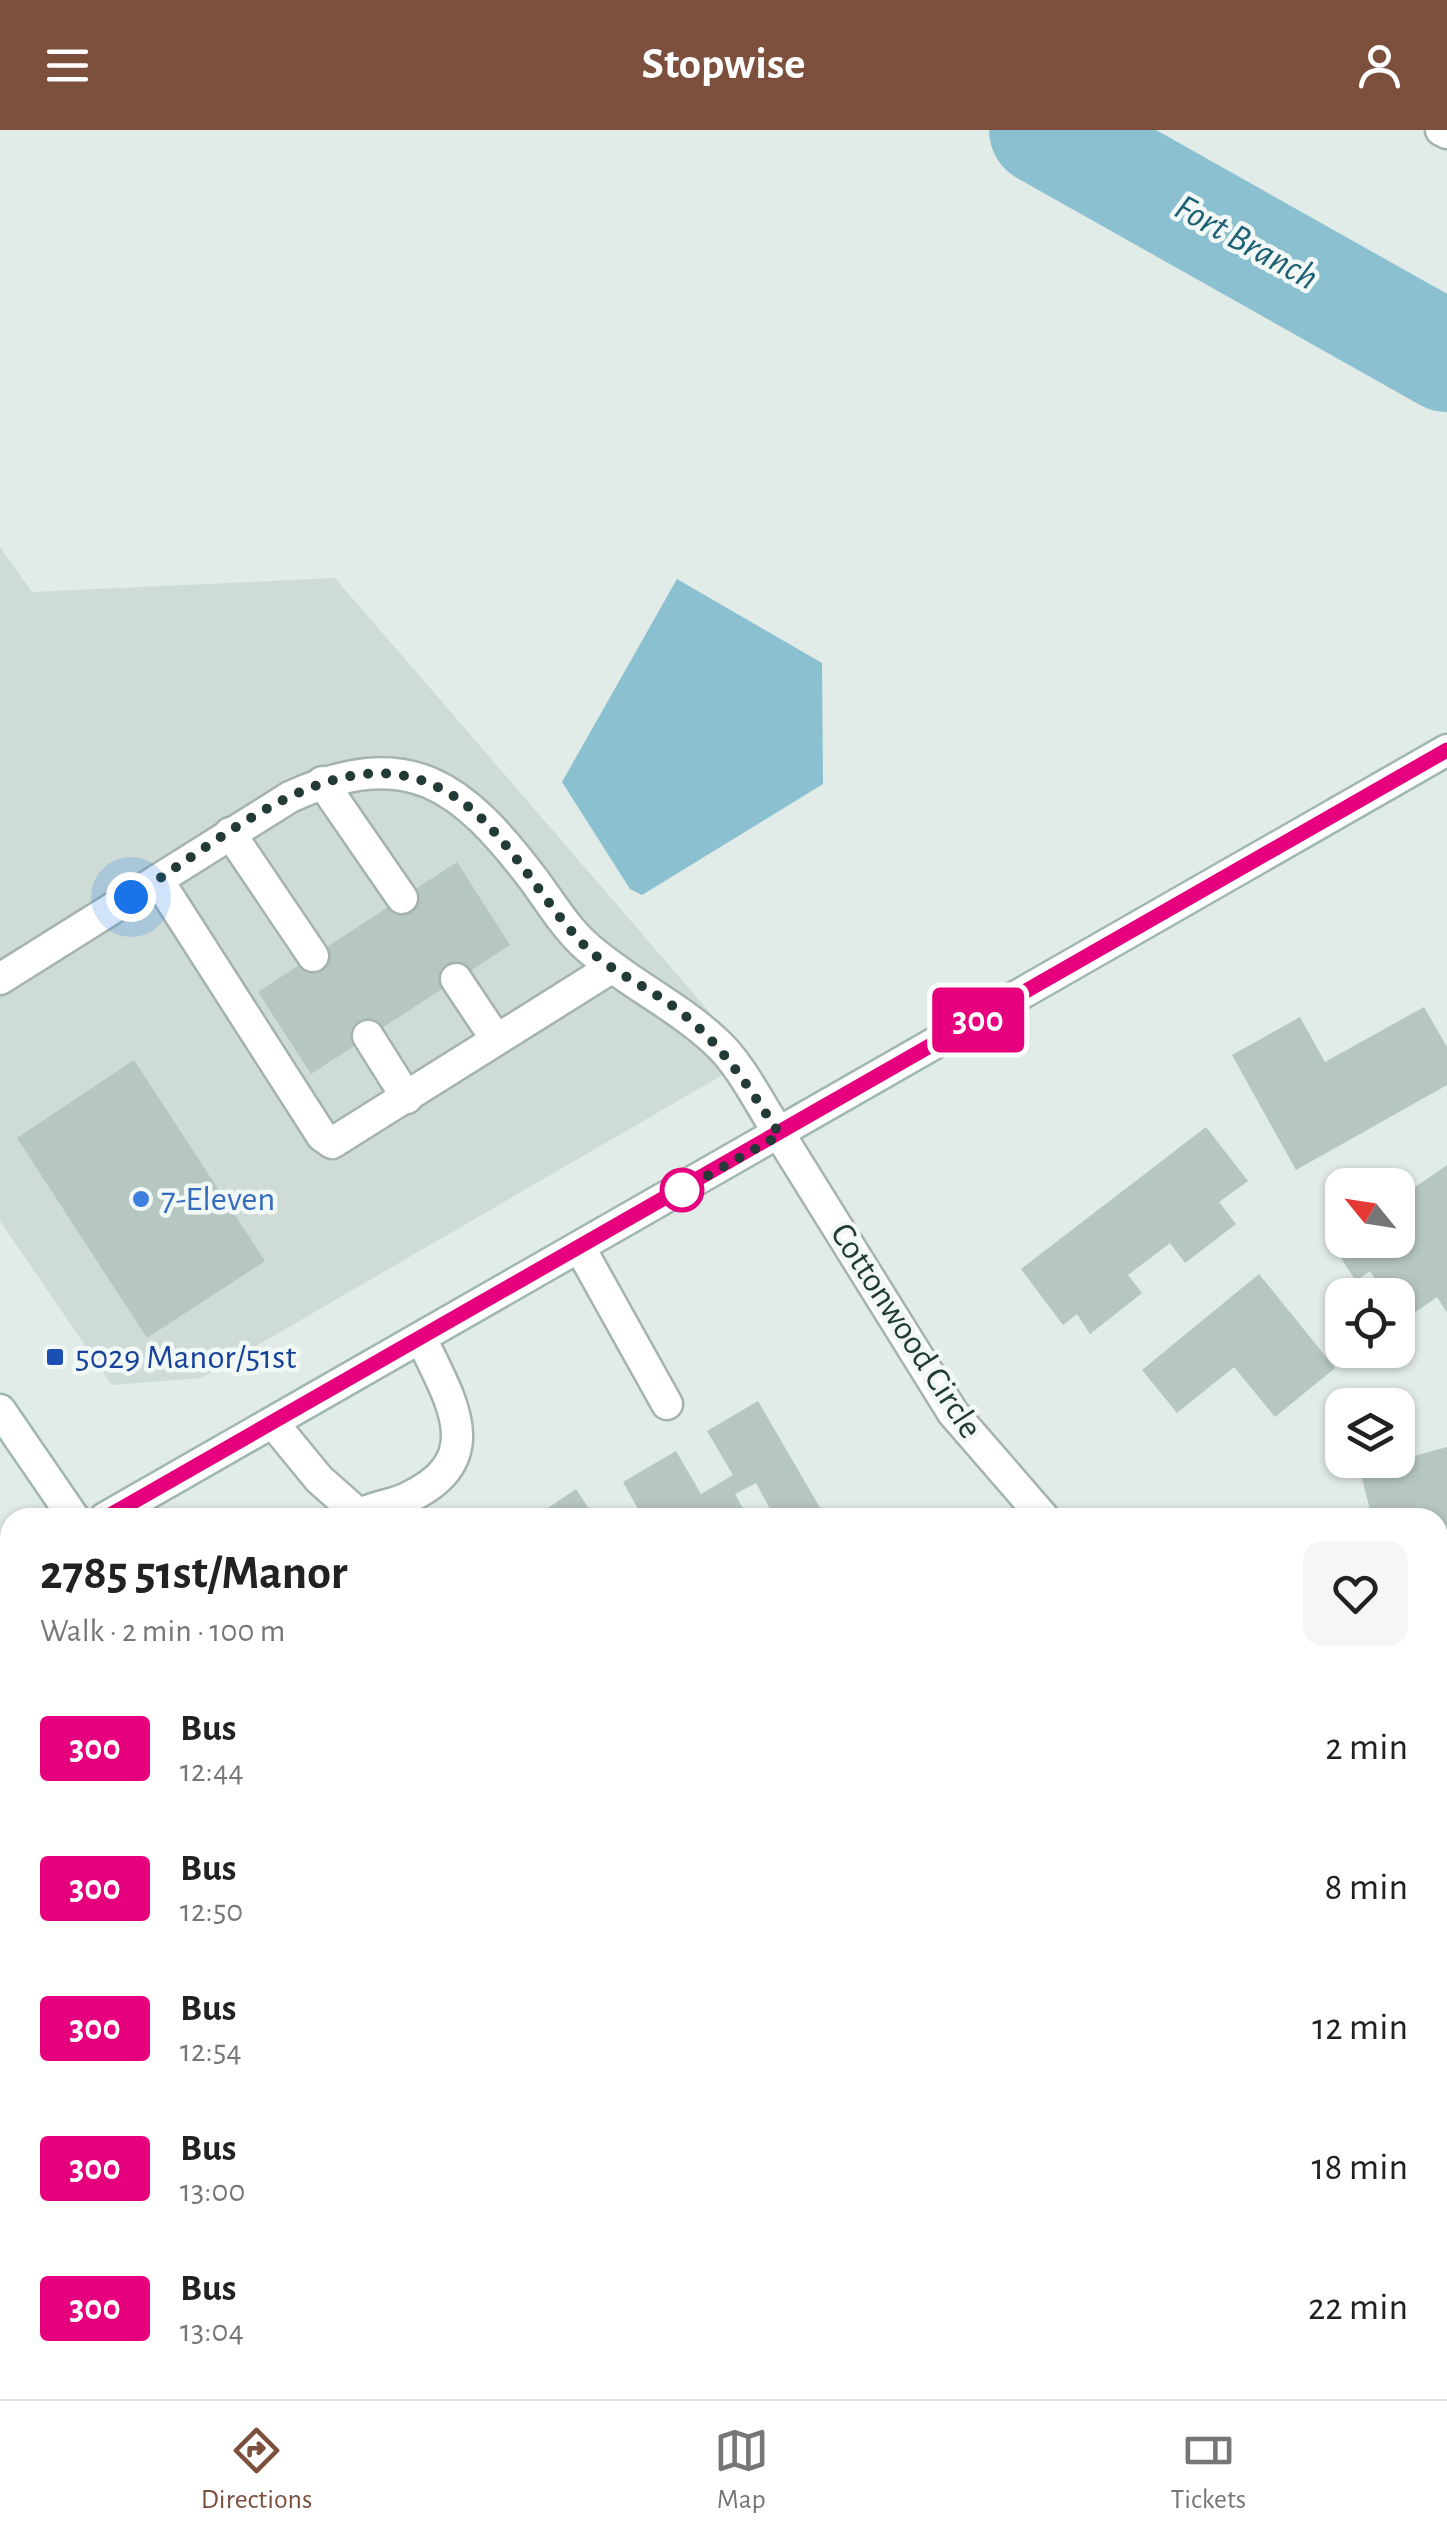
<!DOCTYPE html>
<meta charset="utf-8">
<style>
:root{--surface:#fff;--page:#f6f6f6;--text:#222;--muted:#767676;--line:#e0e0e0;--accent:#7d503d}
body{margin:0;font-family:"Alegreya Sans",sans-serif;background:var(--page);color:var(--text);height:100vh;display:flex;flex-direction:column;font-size:38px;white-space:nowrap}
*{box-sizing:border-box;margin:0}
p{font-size:32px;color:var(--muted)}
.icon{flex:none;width:55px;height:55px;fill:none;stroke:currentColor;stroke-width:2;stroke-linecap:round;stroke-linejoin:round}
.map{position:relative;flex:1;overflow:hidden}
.details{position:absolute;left:0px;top:1378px;width:1448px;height:892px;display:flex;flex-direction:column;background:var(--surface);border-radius:30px 30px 0 0;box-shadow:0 2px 8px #0004}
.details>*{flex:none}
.badge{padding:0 20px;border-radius:8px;font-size:35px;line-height:65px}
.needle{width:65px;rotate:300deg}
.fabs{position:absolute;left:1325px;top:1038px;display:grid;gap:20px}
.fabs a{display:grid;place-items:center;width:90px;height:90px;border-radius:20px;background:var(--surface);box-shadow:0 2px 8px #0004;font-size:50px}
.you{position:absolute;width:50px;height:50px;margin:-25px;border:8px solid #fff;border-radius:50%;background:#1a73e8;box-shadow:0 0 0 15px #1a73e833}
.map>.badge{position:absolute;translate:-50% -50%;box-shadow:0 0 0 5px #fff}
.round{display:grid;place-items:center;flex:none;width:105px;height:105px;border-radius:20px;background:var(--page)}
.head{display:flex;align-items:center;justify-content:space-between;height:170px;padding:0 40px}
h1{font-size:48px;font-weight:700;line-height:75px}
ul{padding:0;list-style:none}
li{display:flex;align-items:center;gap:30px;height:140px;padding:0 40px}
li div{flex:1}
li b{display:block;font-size:38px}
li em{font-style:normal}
li .badge{min-width:110px;font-weight:700;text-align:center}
header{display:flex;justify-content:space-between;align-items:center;height:130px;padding:0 40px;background:var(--accent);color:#fff;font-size:45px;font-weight:700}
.dock{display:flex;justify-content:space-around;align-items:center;height:140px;border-top:2px solid var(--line);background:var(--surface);font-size:28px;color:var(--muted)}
.dock a{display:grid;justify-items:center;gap:5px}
.dock .active{color:var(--accent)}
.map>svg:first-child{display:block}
</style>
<header><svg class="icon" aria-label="menu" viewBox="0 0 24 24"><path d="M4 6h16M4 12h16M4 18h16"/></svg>Stopwise<svg class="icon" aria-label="person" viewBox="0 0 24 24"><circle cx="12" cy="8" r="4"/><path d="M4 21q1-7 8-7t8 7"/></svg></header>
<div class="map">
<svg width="1447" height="2269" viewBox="0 0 1447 2269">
<rect width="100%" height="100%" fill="#e1ebe7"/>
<path fill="#cfdbd6" d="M 0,417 L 32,462 L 335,448 L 750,929 L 201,1248 L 112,1255 L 0,1091 Z"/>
<path fill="#8ac0cf" d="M 677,449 L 822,533 L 823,654 L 642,765 L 630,759 L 562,652 Z"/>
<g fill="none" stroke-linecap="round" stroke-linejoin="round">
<path stroke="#8ac0cf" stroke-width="110" d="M 1044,0 L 1447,227"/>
</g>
<g fill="#b6c6c0">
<path d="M 457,732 L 510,815 L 311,944 L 258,862 Z"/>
<path d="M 1424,877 L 1447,917 L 1447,955 L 1296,1040 L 1232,925 L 1300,887 L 1325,932 Z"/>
<path d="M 134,930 L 265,1131 L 147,1208 L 17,1008 Z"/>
<path d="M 1206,997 L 1248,1051 L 1219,1072 L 1236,1094 L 1185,1133 L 1170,1113 L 1128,1145 L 1142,1163 L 1090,1204 L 1077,1184 L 1063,1195 L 1021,1139 Z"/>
<path d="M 1447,1035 L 1447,1183 L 1437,1167 L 1410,1186 L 1398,1165 L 1386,1165 L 1370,1141 L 1356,1151 L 1332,1114 L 1342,1107 L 1398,1110 L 1398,1069 Z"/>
<path d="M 1259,1144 L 1335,1238 L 1275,1287 L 1234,1237 L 1177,1283 L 1142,1240 Z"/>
<path d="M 758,1271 L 826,1388 L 775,1388 L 756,1353 L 735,1364 L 748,1388 L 643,1388 L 623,1352 L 676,1321 L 701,1364 L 733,1345 L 707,1301 Z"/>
<path d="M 1447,1317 L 1447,1471 L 1438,1474 L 1438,1388 L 1359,1388 L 1371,1383 L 1360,1341 Z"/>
<path d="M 576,1359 L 595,1388 L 533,1388 Z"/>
<path d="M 10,1754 L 10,1862 L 0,1847 L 0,1761 Z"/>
<path d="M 10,1879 L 10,1913 L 6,1915 L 10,1922 L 10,1977 L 0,1983 L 0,1885 Z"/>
<path d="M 1447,1925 L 1447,2053 L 1438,2054 L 1438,1927 Z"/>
<path d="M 10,2223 L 10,2260 L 107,2260 L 112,2269 L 0,2269 L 0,2229 Z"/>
<path d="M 137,2260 L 229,2260 L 215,2269 L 134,2269 L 140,2265 Z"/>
<path d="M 267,2260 L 392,2260 L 379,2269 L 291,2269 L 287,2264 L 273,2269 Z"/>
<path d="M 1016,2260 L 1115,2260 L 1105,2269 L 1024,2269 Z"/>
<path d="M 1146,2260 L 1255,2260 L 1256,2262 L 1248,2269 L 1136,2269 Z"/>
</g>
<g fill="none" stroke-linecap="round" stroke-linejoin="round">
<defs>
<g id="service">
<path d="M 322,652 L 402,768"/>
<path d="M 230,703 L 313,826"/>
<path d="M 158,750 L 322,1006 L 332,1013 L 611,838"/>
<path d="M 0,849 L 290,667 C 408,613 462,655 534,750 C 550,772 566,798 586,816 C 626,852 675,874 715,911 C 741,934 760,975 780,1005"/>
<path d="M 456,849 L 496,909"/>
<path d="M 368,906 L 407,968"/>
<path d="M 580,1118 L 667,1274"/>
<path d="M 273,1293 L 319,1349 L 363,1388"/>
<path d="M 355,1388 C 369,1377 390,1376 407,1368 C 492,1329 449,1268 421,1208"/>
<path d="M 0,1704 L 10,1698"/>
<path d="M 438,2269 L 450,2260"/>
</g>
<g id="minor">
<path d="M 1441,0 L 1447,3"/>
<path d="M 780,1005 L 953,1283 L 1044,1388"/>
</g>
<g id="secondary">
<path d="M 0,1280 L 74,1388"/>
<path d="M 105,1388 L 1447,620"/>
<path d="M 0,1447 L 10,1441"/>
<path d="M 680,2260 L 689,2269"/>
</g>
</defs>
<use href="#service" stroke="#a4b3ae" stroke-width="35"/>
<use href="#minor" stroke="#a4b3ae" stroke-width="35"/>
<use href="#secondary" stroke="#a0b6b0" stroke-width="35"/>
<use href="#service" stroke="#fff" stroke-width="30"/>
<use href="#minor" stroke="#fff" stroke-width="30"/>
<use href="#secondary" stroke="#fff" stroke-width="30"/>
</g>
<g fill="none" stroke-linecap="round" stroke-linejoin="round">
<defs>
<path id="line" d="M 105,1388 L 1447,620"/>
</defs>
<use href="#line" stroke="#fff" stroke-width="22"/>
<use href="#line" stroke="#e6007e" stroke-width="15"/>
<path stroke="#223b36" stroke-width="10" stroke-dasharray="0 18" d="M 131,767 C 239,700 369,573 486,693 C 521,729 546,774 581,812 C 607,840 643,854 674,877 C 721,912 748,956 780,1005 L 682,1060"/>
</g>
<circle fill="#fff" stroke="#e6007e" stroke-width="5" cx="682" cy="1060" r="20"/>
<circle fill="#3f7fe0" stroke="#f1f8f5" stroke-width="4" cx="141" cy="1069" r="10"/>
<rect fill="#1a4fb4" stroke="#f1f8f5" stroke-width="4" x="45" y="1217" width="20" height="20" rx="5"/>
<g text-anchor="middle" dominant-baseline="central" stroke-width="9" stroke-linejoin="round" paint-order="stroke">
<g font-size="35" fill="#366cbe" stroke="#f1f8f5" text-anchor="start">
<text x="161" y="1069">7-Eleven</text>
</g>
<g font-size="35" fill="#223b36" stroke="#f1f8f5">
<text transform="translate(906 1201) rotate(57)">Cottonwood Circle</text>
</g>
<g font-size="35" fill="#164399" stroke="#f1f8f5" text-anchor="start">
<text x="75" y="1227">5029 Manor/51st</text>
</g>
<g font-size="38" font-style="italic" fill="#1e6175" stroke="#f1f8f5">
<text transform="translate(1246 113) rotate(29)">Fort Branch</text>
</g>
</g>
</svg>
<div class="fabs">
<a><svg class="needle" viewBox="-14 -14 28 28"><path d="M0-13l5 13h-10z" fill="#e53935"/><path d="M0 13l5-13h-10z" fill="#767676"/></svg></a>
<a><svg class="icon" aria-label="locate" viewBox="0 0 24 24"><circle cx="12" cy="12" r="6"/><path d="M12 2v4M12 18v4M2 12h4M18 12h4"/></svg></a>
<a><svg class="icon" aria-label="layers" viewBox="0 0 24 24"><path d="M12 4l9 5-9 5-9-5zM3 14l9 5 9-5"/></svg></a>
</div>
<div class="you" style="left:131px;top:767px"></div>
<b class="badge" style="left:978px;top:890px;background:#e6007e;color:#fff">300</b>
<section class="details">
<div class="head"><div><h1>2785 51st/Manor</h1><p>Walk · 2 min · 100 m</p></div><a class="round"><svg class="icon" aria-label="heart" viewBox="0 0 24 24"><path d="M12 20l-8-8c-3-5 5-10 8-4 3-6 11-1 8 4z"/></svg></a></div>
<ul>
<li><span class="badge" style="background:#e6007e;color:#fff">300</span><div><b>Bus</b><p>12:44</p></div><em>2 min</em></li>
<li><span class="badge" style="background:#e6007e;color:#fff">300</span><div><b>Bus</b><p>12:50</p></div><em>8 min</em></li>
<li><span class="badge" style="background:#e6007e;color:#fff">300</span><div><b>Bus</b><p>12:54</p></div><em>12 min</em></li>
<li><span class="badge" style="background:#e6007e;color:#fff">300</span><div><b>Bus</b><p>13:00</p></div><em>18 min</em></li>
<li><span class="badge" style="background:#e6007e;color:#fff">300</span><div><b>Bus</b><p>13:04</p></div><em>22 min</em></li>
</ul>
</section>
</div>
<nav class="dock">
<a class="active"><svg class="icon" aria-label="directions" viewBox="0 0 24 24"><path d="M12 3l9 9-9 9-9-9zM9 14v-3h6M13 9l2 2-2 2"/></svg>Directions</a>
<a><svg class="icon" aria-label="map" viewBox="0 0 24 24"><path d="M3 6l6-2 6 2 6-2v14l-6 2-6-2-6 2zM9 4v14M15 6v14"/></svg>Map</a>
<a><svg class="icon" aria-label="tickets" viewBox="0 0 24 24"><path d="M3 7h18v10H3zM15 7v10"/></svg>Tickets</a>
</nav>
